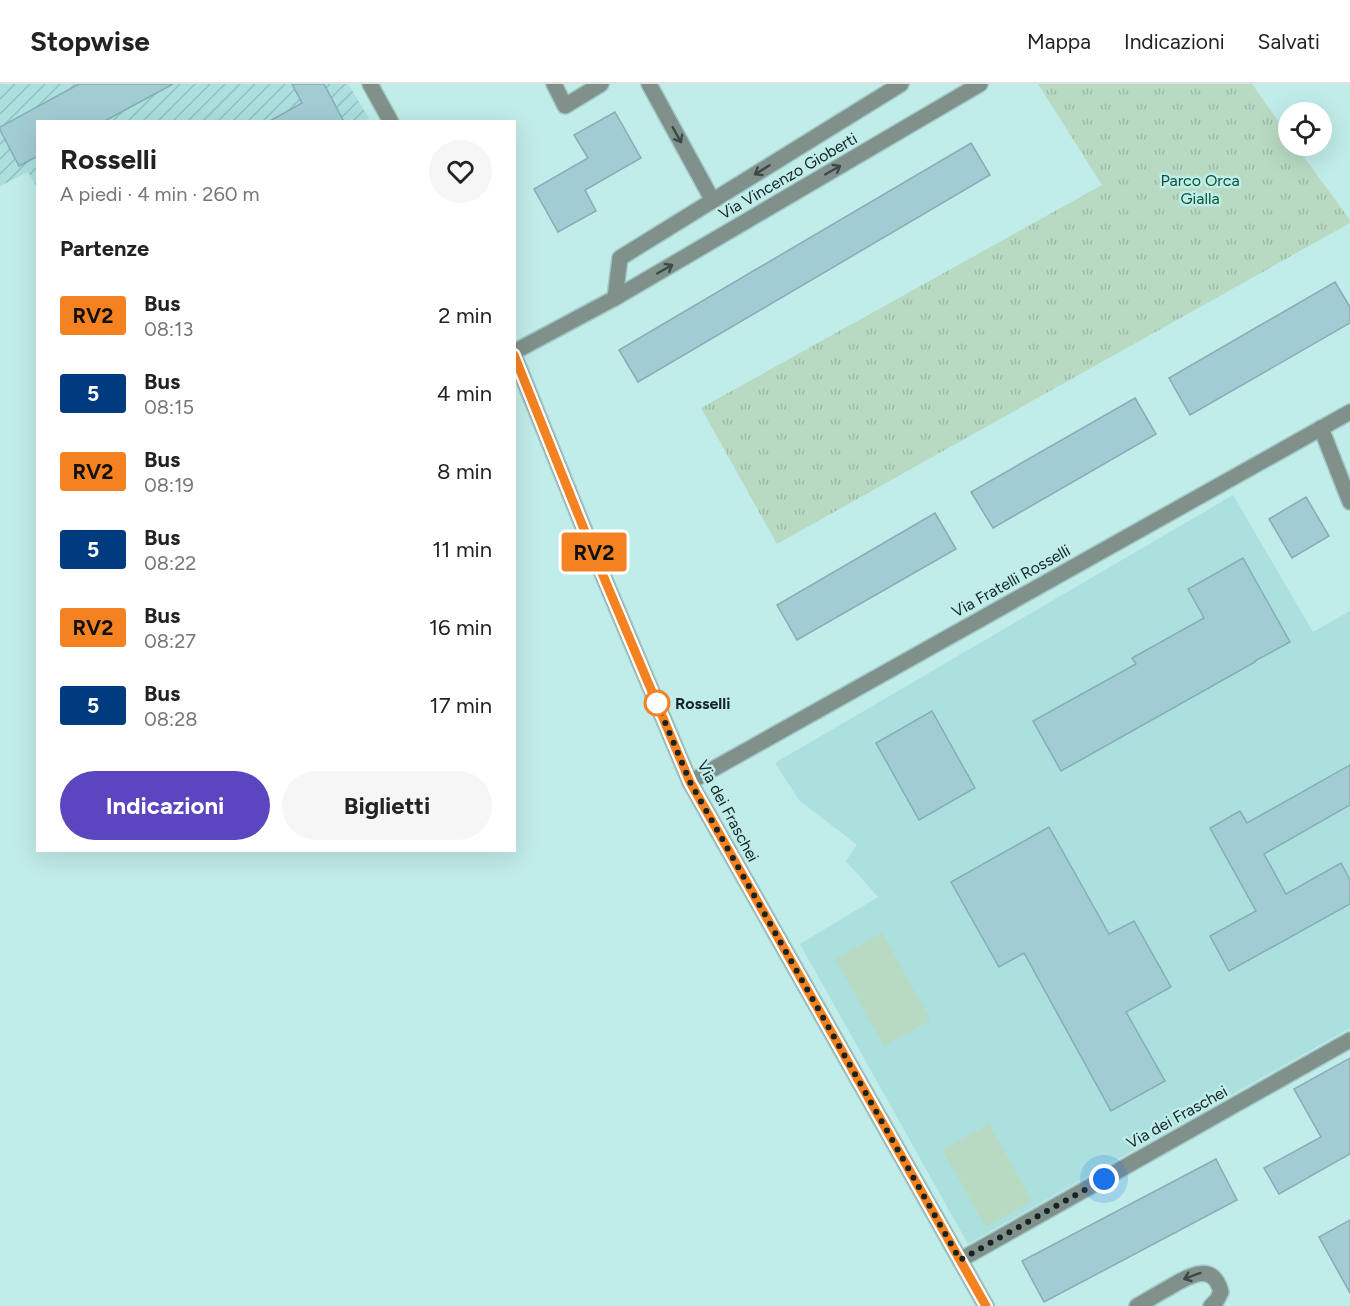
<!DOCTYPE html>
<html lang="it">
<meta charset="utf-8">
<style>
:root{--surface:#fff;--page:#f6f6f6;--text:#222;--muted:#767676;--line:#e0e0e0;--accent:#5c46bf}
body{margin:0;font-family:Figtree,sans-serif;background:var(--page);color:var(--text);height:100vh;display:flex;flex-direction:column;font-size:22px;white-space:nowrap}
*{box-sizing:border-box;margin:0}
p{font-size:20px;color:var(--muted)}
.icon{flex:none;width:33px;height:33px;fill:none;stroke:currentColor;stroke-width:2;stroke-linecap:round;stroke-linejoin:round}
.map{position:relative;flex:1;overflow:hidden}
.side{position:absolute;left:36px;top:36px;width:480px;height:732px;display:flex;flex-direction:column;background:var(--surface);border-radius:0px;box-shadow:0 6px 24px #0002}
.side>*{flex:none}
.badge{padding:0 12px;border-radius:4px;font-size:21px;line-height:39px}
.buttons{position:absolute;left:1278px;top:18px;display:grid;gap:12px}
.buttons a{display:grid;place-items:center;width:54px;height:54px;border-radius:50%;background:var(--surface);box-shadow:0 6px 24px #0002;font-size:30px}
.you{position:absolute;width:30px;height:30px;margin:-15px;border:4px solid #fff;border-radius:50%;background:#1a73e8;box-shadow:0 0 0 9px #1a73e833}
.map>.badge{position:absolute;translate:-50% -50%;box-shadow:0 0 0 3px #fff}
h2{padding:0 24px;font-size:22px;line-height:54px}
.round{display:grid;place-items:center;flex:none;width:63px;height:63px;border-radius:32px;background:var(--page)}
.headline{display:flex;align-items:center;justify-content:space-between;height:102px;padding:0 24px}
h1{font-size:28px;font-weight:700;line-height:45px}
.primary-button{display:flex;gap:12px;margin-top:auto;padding:12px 24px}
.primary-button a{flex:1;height:69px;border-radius:36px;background:var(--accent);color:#fff;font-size:24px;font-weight:700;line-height:69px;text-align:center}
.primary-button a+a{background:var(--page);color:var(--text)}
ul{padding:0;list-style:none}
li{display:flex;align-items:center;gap:18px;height:78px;padding:0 24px}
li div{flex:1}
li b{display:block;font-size:22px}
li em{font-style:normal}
li .badge{min-width:66px;font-weight:700;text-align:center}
header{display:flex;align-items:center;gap:36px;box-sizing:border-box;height:84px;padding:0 30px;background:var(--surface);border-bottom:2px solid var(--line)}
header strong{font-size:28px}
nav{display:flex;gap:33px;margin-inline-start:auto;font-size:21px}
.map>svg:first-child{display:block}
</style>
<header>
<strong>Stopwise</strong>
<nav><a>Mappa</a><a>Indicazioni</a><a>Salvati</a></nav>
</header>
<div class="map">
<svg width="1350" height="1222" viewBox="0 0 1350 1222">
<defs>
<pattern id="industrial-furrows" width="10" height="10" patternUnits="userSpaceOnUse" patternTransform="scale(1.5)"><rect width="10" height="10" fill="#abe0de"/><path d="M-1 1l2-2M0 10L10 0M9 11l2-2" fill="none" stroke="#92c0be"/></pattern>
<pattern id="park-tufts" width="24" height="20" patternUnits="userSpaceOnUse" patternTransform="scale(1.5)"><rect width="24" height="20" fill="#b8dac3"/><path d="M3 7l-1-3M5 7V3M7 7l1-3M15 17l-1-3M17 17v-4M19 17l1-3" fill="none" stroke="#9dbba7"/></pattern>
</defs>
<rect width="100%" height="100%" fill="#c0ecea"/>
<path fill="#abe0de" d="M 1233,411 L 1313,548 L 1350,527 L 1350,944 L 968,1160 L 800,860 L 878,813 L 846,777 L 857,761 L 799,716 L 775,679 Z"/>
<path fill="url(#industrial-furrows)" d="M 0,0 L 348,0 L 369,34 L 362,38 L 38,38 L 37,104 L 28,88 L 0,102 Z"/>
<g fill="#b8dac3">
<path d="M 882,849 L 931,936 L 884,962 L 835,875 Z"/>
<path d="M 989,1040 L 1032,1117 L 986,1143 L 942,1066 Z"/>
</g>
<path fill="url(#park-tufts)" d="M 1038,0 L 1252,0 L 1288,51 L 1288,62 L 1296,62 L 1350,136 L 1350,139 L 777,460 L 701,324 L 1102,101 Z"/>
<g fill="#a2ccd4" stroke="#85adb6" stroke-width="1.5">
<path d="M 79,0 L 173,0 L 103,38 L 38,38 L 38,72 L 19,82 L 0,46 L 0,43 Z"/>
<path d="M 292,0 L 324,0 L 344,38 L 268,38 L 302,19 Z"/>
<path d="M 615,28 L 641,74 L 585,106 L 596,127 L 558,148 L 534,105 L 588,74 L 574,51 Z"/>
<path d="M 971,59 L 990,91 L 638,298 L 619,266 Z"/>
<path d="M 1335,198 L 1350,223 L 1350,239 L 1190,331 L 1169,294 Z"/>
<path d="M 1135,314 L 1156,350 L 993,444 L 971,408 Z"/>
<path d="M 1306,413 L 1329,452 L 1292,474 L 1269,435 Z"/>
<path d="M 935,429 L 956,465 L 797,556 L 777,521 Z"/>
<path d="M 1243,474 L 1290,558 L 1255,577 L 1255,578 L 1061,687 L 1033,637 L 1136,580 L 1132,574 L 1204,534 L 1188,505 Z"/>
<path d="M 932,627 L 975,704 L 919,736 L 876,659 Z"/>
<path d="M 1350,681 L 1350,721 L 1264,770 L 1286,810 L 1341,779 L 1350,796 L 1350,820 L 1229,887 L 1210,852 L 1256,827 L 1210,744 L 1240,727 L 1247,739 Z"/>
<path d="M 1049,743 L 1109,850 L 1134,837 L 1171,903 L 1126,928 L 1165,997 L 1111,1027 L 1024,869 L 999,883 L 951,798 Z"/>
<path d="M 1350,974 L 1350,1070 L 1279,1110 L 1264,1084 L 1321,1053 L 1294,1005 Z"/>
<path d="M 1216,1075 L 1237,1116 L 1044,1218 L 1022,1177 Z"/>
<path d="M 1350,1136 L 1350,1209 L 1319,1153 Z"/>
</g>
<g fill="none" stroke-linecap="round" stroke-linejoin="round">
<defs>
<g id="minor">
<path d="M 370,0 L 391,38"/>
<path d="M 554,0 L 565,22 L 601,0"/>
<path d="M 649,0 L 713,117"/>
<path d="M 615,214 L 620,174 L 901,0"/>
<path d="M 514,268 L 615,214 L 980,0"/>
<path d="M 514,271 L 594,470 L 690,698 L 986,1222"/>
<path d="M 1321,344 L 1350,418"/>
<path d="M 690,698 L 1350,328"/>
<path d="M 960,1176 L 1350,956"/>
<path d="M 1137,1222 C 1148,1216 1159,1209 1170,1203 C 1189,1192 1213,1177 1221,1208 L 1217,1216 L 1211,1222"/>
</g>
</defs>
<use href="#minor" stroke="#a1c8c6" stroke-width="18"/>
<use href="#minor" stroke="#80908b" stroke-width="15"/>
</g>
<defs><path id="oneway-shaft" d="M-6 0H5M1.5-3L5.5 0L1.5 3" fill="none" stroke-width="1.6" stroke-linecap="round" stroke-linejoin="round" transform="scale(1.5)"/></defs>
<g stroke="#3a4a48">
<use href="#oneway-shaft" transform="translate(677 51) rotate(61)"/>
<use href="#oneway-shaft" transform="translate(762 86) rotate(148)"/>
<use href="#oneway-shaft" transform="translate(833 86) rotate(-30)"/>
<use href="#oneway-shaft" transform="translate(665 185) rotate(-30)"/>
<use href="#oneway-shaft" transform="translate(1192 1192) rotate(160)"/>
</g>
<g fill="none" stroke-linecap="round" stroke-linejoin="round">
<defs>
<path id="line" d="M 514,271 L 594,470 L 690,698 L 986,1222"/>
</defs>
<use href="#line" stroke="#fff" stroke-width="14"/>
<use href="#line" stroke="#f58220" stroke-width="9"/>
<path stroke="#142524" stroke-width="6" stroke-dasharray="0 10.8" d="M 657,619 L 690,698 L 960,1176 L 1104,1095"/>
</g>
<circle fill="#fff" stroke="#f58220" stroke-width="3" cx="657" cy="619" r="12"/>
<g text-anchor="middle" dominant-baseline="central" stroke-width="5" stroke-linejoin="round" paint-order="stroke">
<g font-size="16" fill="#142524" stroke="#c0ecea">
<text transform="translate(788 92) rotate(-30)">Via Vincenzo Gioberti</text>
<text transform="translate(1011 497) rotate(-29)">Via Fratelli Rosselli</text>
<text transform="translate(728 727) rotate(62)">Via dei Fraschei</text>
<text transform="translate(1177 1033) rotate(-29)">Via dei Fraschei</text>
</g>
<g font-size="16" fill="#065731" stroke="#c0ecea">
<text x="1200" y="96">Parco Orca<tspan x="1200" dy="18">Gialla</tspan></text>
</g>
<g font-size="16" font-weight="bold" fill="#142524" stroke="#c0ecea" text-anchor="start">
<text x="675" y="619">Rosselli</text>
</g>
</g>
</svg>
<div class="buttons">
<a><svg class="icon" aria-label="locate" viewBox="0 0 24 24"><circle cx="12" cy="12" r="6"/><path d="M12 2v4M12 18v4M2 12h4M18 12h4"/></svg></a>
</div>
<div class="you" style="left:1104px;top:1095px"></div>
<b class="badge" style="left:594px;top:468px;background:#f58220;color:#111">RV2</b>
<section class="side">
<div class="headline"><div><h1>Rosselli</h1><p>A piedi · 4 min · 260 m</p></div><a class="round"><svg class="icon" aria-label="heart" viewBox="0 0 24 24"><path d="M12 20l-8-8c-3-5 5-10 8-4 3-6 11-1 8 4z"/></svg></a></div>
<h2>Partenze</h2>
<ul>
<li><span class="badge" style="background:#f58220;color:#111">RV2</span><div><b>Bus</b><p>08:13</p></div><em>2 min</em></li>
<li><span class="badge" style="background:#003b80;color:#fff">5</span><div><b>Bus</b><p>08:15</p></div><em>4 min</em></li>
<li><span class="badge" style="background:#f58220;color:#111">RV2</span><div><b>Bus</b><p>08:19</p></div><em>8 min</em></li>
<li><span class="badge" style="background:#003b80;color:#fff">5</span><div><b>Bus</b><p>08:22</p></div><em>11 min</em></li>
<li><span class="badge" style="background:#f58220;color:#111">RV2</span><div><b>Bus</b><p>08:27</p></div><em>16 min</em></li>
<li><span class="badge" style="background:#003b80;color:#fff">5</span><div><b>Bus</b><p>08:28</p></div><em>17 min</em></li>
</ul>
<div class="primary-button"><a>Indicazioni</a><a>Biglietti</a></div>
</section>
</div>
